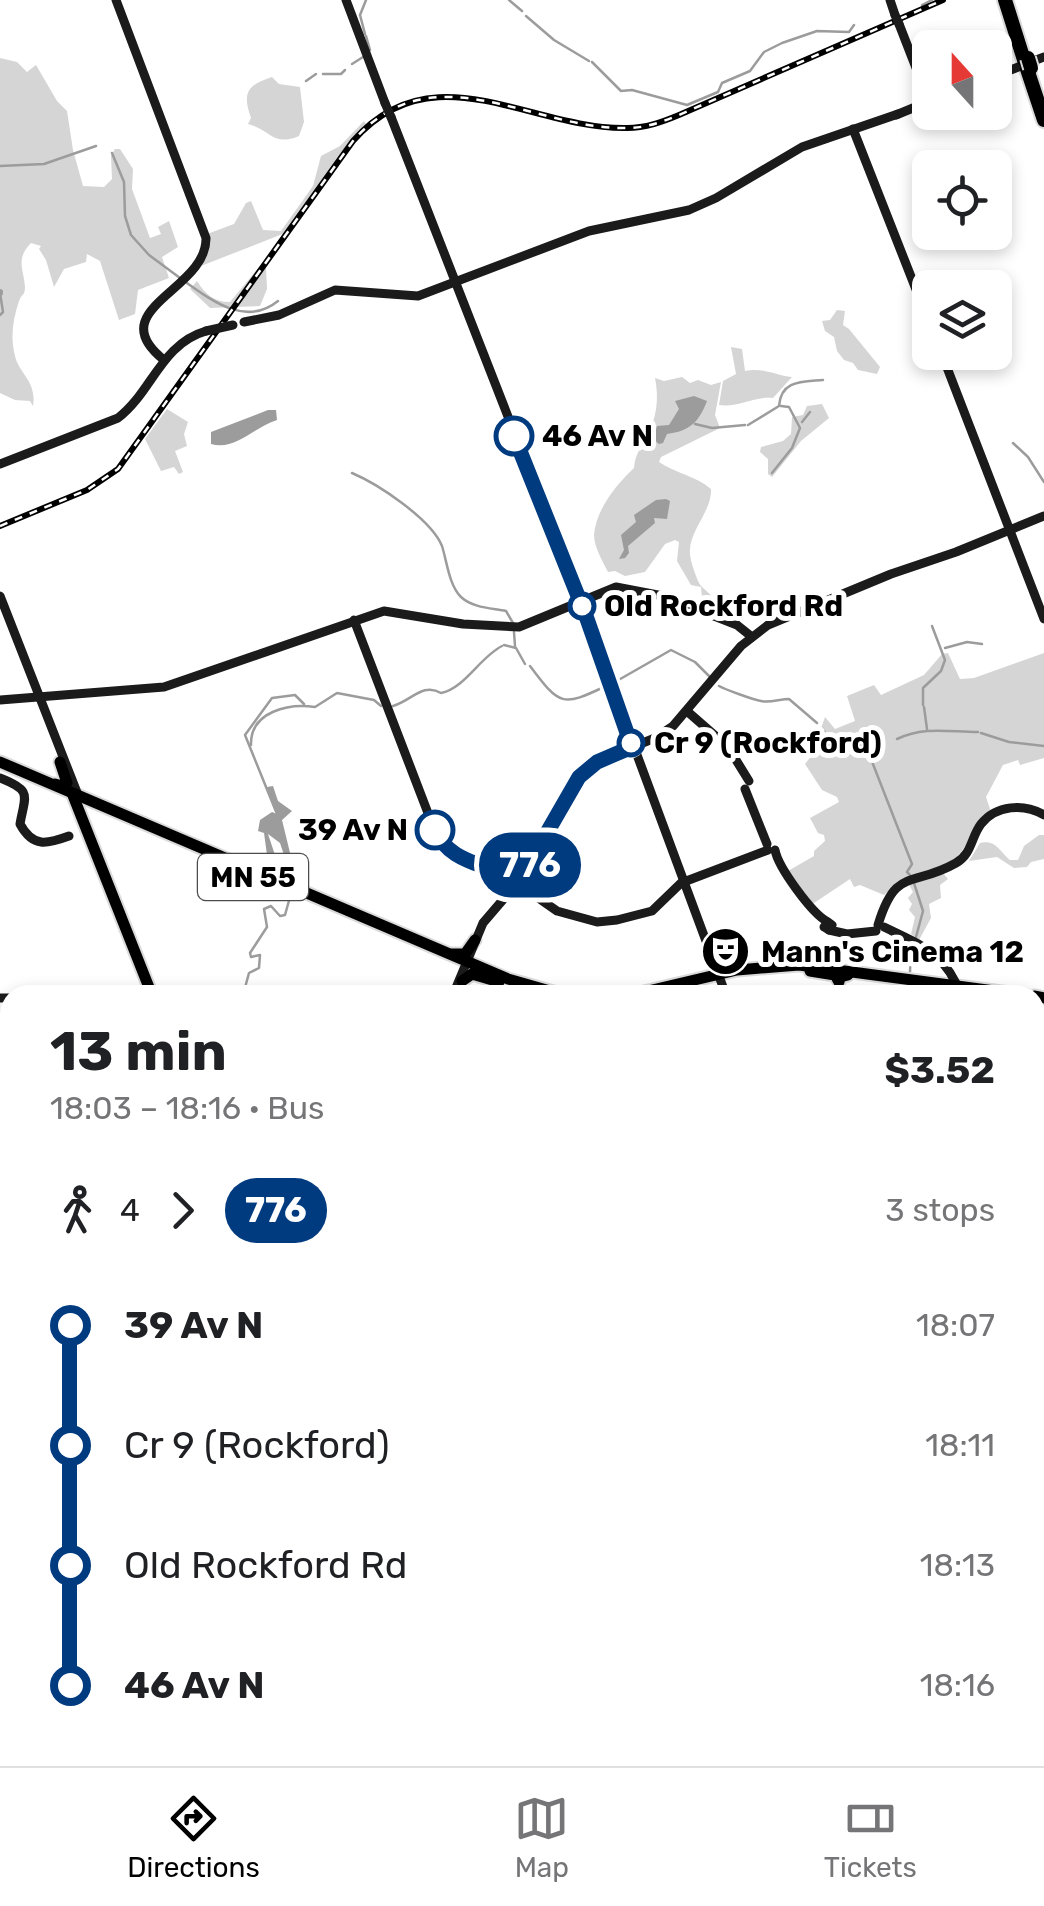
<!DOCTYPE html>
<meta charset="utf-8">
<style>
:root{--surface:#fff;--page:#f6f6f6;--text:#202124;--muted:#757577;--line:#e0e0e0;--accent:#000}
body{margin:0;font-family:Rubik,sans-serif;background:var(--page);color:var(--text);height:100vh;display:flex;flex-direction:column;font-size:38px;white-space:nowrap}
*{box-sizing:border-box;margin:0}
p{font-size:32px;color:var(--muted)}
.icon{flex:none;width:55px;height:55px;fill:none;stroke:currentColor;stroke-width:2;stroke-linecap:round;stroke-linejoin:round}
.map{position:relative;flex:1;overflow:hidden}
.sheet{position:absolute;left:0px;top:985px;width:1045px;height:782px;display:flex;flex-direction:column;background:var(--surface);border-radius:30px 30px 0 0;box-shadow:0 5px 15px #0003}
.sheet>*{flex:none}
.badge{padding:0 20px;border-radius:32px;font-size:35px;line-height:65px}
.needle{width:65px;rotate:339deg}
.controls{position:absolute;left:912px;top:30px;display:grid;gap:20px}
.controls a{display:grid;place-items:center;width:100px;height:100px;border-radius:15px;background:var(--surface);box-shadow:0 5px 15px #0003;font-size:50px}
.map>.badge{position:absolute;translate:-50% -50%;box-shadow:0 0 0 5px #fff}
.legs{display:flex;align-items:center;gap:15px;height:110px;padding:0 50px;font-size:32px}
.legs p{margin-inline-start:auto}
.summary{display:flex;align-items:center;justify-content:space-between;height:170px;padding:0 50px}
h1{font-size:55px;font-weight:700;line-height:75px}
ul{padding:0 50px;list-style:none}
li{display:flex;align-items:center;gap:35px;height:120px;font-size:38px}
li i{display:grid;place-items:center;width:15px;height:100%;margin:0 12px;background:currentColor}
li i::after{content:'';width:25px;height:25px;margin:-12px;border:8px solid;border-radius:50%;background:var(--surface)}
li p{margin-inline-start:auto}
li:first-child i{background:linear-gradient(#0000 50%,currentColor 0)}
li:last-child i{background:linear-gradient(currentColor 50%,#0000 0)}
.tabs{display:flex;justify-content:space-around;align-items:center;height:140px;border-top:2px solid var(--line);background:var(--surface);font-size:28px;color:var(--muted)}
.tabs a{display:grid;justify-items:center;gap:5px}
.tabs .active{color:var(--accent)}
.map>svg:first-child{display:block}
</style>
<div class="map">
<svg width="1044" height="1766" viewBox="0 0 1044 1766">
<rect width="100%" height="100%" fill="#fff"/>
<g fill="#d5d5d5">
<path d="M 0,58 L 17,62 L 27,72 L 36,65 L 57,101 L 67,111 L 73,150 L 83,186 L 104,187 L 112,179 L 111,156 L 115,149 L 120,149 L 133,169 L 132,189 L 150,238 L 161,234 L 158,227 L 169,221 L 178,247 L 162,257 L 169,278 L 138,290 L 135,314 L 119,320 L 100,261 L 87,254 L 86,262 L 64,269 L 54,287 L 46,260 L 39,249 L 41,246 L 31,243 C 15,259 24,270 25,287 C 25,296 22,293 19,301 C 13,319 10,337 15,356 C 19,374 37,381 33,406 L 30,401 L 15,400 L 0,393 Z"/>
<path d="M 272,77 L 279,84 L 300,87 L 304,122 L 299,136 C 273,147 271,130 248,124 L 251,118 C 242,93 247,85 272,77 Z"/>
<path d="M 364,121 L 366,124 L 285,233 L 201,266 L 207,234 L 234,224 L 246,203 L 251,201 L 263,230 L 281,231 L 313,186 L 321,156 L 340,146 Z"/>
<path d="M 260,266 L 266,267 L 267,289 L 260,306 L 210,308 L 190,289 L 197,281 C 206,295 214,302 230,302 Z"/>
<path d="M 837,310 L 845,311 L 843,325 L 849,329 L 880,367 L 877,374 L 858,370 L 853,363 L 844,360 L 837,351 L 834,337 L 825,331 L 822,321 L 830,320 Z"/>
<path d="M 731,347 L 742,349 L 745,371 C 763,367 774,375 792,377 L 773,398 C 754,396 738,408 719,405 L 723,381 L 736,374 Z"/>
<path d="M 682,377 L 690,383 L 698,380 L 711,385 L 721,382 L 715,415 L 720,428 L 661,457 L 659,462 C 675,473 696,476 711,489 C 712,512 688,531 690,554 C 690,560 696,577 699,583 C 704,591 711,592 714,601 L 712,606 L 702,597 L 701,587 L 691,585 L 677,561 L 679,542 L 675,540 L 665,544 L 645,572 L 625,576 L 615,571 L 608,572 C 603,562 594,547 594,535 C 596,509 617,484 634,468 C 635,454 641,448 647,436 C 657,417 659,398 655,378 L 664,381 Z"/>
<path d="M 822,404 L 829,418 L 801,441 L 772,477 L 768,474 L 768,459 L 760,452 L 761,447 L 783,441 L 791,434 L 792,417 L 803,415 L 807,406 Z"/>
<path d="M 167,409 L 188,422 L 184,434 L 187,446 L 175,451 L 183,472 L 179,474 L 174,467 L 161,471 L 145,439 Z"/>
<path d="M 948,653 L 960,679 L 974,678 L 1044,653 L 1044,758 L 1020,765 L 1018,760 L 1003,765 L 986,797 L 991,812 L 954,861 L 900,881 L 884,895 L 860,885 L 854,887 L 850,879 L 811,905 L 788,871 L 814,856 L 814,851 L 825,841 L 824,835 L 818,833 L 810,818 L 839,802 L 837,797 L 822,790 L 805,764 L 812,755 L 825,717 L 835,729 L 855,721 L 847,696 L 874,685 L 881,695 L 924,675 L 942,654 Z"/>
<path d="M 1039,835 L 1044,835 L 1044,859 L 1031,862 L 1027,867 L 1014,868 L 997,857 L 969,861 L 980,843 C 996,839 1000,852 1010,860 L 1018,860 L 1024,846 Z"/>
<path d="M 943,873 L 948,879 L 940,885 L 941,898 L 929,904 L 931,918 L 919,940 L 911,934 L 915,917 L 909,910 L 912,904 L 908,898 L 913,892 L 908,883 Z"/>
<path d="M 1035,1452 L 1044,1453 L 1044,1569 L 1038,1574 L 1035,1570 Z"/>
</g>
<g fill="#9c9c9c">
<path d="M 694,396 L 707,401 C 699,422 690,431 667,434 L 663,443 L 659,444 L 653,439 L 657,426 L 669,425 L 679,409 L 675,401 Z"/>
<path d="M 268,410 L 276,410 L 277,420 C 254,427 235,451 211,444 L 211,432 Z"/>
<path d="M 666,499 L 670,501 L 667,519 L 654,518 L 655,523 L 628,546 L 629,553 L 625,558 L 619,559 L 624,550 L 621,535 L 636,522 L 634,515 L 656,500 Z"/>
<path d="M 273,786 L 278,801 L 292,811 L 282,820 L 292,861 L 286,861 L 280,843 L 268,834 L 278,864 L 273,867 L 267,855 L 264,833 L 258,831 L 260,820 L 272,812 L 277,814 L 267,787 Z"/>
<path d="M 27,1758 L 183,1758 L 194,1764 L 211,1766 L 34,1766 Z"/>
</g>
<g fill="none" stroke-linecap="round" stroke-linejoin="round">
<g stroke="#9c9c9c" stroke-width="2.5">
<path d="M 509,0 L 522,11"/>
<path d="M 922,5 L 932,0"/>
<path d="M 526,16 L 554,40 L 589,61"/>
<path d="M 365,34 L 360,15 L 366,0"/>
<path d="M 366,36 L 370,50"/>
<path d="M 592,62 L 621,91 L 632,90 L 687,105 L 718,92 L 722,83 L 750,71 L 764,52 L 782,43 L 817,31 L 849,32 L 854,25"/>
<path d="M 352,64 L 363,57"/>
<path d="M 323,74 L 341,74 L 345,70"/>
<path d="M 306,81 L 316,74"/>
<path d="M 112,153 L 124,182 L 125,216 L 131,235 L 149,255 L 180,278"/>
<path d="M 0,166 L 44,164 L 96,146"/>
<path d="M 187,283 C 215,303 247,326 278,301"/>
<path d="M 0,315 L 3,312 L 0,293"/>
<path d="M 802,422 L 810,412"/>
<path d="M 695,424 L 712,428 L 745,425"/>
<path d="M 748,425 L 779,406 C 781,380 802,382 823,380"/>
<path d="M 1013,443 L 1028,457 L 1044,482"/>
<path d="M 352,473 C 378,484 431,519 442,546 C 447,562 449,585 461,597 C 473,608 491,608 506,611 L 513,623"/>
<path d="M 772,473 L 792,448 L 800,428 L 789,407 L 781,406"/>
<path d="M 514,632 L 515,646"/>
<path d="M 504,645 L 516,648 L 525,664"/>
<path d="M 945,648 L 967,642 L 982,644"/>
<path d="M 530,666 C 560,706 562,707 606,686"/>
<path d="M 615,682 L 671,650 L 695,662 L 709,676"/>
<path d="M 719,686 C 724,689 754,700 761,701 C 770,703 780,699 789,699 L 817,723"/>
<path d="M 923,705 L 923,688 L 941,671 L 945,660 L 932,626"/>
<path d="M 393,706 C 411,701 423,682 441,693 C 464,689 480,657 502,646"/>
<path d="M 924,707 L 927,729"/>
<path d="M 822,728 L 831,743"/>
<path d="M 981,733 L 1009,742 L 1044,746"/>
<path d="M 897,739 C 925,726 948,732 978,732"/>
<path d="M 251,745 C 250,711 290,703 315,707 L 337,693 L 374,700 L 381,706"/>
<path d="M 871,759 L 912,864 L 907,872 L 910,875"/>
<path d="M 279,819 L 245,735 L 272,698 L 295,695 L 304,704"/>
<path d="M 289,861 L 293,882"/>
<path d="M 914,883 L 923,911 L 916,937"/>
<path d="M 910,972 L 911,947"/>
<path d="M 912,988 L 912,995"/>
<path d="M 243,995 L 249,973 L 259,968 L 260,955 L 251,957 L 250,953 L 267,927 L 264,909 L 271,906 L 280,916 L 285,915 L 290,897"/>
<path d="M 833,1766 L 833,1758"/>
</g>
<path stroke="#9c9c9c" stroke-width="6" d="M 0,292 L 0,293"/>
<defs>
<g id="primary">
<path d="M 0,762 L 508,979 L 564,995"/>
<path d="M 55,784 L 63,786 L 67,783 L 60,762"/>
<path d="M 72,793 L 152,995"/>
<path d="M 452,954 L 465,954 L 475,940"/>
<path d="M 810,971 L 835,975 L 839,982 L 840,977 L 848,975"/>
<path d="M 462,981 L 472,974 L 499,982"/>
<path d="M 631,995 L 737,970 L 799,965 L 1026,995"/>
<path d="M 1035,996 L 1044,998"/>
<path d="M 571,1758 L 584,1763"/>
</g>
<g id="highway">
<path d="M 1005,0 L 1024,60"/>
<path d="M 1027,69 L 1044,120"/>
</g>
</defs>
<use href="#primary" stroke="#dbdbdb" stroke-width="15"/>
<use href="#highway" stroke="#dbdbdb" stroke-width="18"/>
<g stroke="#1b1b1b" stroke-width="9">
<path d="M 116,0 L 206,238 C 207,291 100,309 164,360"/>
<path d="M 346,0 L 385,103"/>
<path d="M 890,0 L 895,15"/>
<path d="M 899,24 L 929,101"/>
<path d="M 995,76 L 1044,57"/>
<path d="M 896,115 L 930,101"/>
<path d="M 391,117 L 580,601 L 726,995"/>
<path d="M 853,129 L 930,325"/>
<path d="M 244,322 L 279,315 L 335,290 L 418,296 L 589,231 L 689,210 L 716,198 L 802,147 L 898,114"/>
<path d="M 941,352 L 1044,619"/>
<path d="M 0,464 L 118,418 C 152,392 161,344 206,331"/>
<path d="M 0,596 L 78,795"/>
<path d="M 354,620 L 436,834 L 453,854 L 501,872 L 557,911 L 597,922 L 617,920 L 652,911 L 681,883 L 768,850"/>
<path d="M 0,700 L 164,687 L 384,611 L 463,624 L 519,627 L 616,587 L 663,596 L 737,625 L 752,637"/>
<path d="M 688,712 L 728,747 L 749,781"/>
<path d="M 0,778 C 33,791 25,795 20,824 C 33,848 47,844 69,836"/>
<path d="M 745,789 L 767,844"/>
<path d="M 775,850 C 778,867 812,914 828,922 L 824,927 L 829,930 L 832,925 L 828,922"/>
<path d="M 878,925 C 896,866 912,888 956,863 C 972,854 971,837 981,824 C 996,805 1024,803 1044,815"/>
<path d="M 884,927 C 922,946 945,952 961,995"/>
<path d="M 829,930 L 847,934 L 876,931"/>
<path d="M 453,995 L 483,923 L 525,874 L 569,790 L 584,771 L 605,758 L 655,738 L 673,726 L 741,646 L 768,625 L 891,574 L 956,552 L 1044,516"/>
<path d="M 0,998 L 10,998"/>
<path d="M 1035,1068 L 1044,1066"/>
<path d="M 1035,1152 L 1044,1149"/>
<path d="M 1035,1195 L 1044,1219"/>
<path d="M 0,1390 L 10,1386"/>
<path d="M 1035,1447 L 1044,1450"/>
<path d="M 1035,1580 L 1044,1572"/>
<path d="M 1030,1758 L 1034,1766"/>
<path d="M 575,1766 L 603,1758"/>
</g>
<use href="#primary" stroke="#000" stroke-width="11"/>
<use href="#highway" stroke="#000" stroke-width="14"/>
<defs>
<path id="rail" d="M 0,526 L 87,490 L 118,469 L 353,141 C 433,49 531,130 627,128 C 646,128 662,122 679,115 L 943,0"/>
</defs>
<use href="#rail" stroke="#000" stroke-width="6"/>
<use href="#rail" stroke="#fff" stroke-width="2.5" stroke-dasharray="8" stroke-linecap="butt"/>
<defs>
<path id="highway-bridge" d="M 1028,58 L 1031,68"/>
</defs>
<use href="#highway-bridge" stroke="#dbdbdb" stroke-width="18" stroke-linecap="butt"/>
<g stroke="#1b1b1b" stroke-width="9">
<path d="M 895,15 L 899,24"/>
<path d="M 385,103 L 391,117"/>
<path d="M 206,331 L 233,325"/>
</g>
<use href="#highway-bridge" stroke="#000" stroke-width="14"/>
</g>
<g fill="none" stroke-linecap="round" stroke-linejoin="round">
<defs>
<path id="line-1" d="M 435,830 C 450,865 490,863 518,883 L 579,777 L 597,762 L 632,747 L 586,616 L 514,436"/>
</defs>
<use href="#line-1" stroke="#fff" stroke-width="22"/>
<use href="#line-1" stroke="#003b80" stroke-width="15"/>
</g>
<defs>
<symbol id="theatre-disc" viewBox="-11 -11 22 22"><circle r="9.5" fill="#000" stroke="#fff"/><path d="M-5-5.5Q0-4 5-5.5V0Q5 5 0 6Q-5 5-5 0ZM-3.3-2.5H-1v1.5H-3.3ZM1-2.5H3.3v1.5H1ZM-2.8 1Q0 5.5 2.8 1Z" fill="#fff"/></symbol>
</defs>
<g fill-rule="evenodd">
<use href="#theatre-disc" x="698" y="924" width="55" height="55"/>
</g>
<g fill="#fff" stroke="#003b80" stroke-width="5">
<circle cx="514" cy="436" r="18"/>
<circle cx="582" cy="606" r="12"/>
<circle cx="631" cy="743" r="12"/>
<circle cx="435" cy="830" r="18"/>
</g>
<g text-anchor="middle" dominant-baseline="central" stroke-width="10" stroke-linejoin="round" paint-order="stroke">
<rect fill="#fff" stroke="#4c4c4c" stroke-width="2.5" x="198" y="854" width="110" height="46" rx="8"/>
<g font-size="28" font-weight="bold" fill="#000">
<text x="253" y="877">MN 55</text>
</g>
<g font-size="30" font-weight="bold" fill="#000" stroke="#fff" text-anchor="start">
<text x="542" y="436">46 Av N</text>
<text x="604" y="606">Old Rockford Rd</text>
<text x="654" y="743">Cr 9 (Rockford)</text>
<text x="408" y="830" text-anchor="end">39 Av N</text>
</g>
<g font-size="30" font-weight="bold" fill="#000" stroke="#fff" text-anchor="start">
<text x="761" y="952">Mann's Cinema 12</text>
</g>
</g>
</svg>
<div class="controls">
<a><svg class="needle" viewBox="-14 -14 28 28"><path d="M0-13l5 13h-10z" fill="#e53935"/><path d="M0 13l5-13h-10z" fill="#757577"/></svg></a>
<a><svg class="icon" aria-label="locate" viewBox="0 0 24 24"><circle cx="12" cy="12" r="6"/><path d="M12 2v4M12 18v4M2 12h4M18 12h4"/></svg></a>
<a><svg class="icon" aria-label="layers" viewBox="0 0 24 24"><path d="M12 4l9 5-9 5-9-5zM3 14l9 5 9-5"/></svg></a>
</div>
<b class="badge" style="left:530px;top:865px;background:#003b80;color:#fff">776</b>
<section class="sheet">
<div class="summary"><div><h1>13 min</h1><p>18:03 – 18:16 · Bus</p></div><b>$3.52</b></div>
<div class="legs"><svg class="icon" aria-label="walk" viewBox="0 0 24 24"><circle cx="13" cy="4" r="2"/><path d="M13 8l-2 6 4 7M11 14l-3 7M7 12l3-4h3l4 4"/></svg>4<svg class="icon" aria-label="forward" viewBox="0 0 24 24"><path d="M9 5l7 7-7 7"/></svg><b class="badge" style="background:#003b80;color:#fff">776</b><p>3 stops</p></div>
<ul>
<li><i style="color:#003b80"></i><b>39 Av N</b><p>18:07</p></li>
<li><i style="color:#003b80"></i><span>Cr 9 (Rockford)</span><p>18:11</p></li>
<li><i style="color:#003b80"></i><span>Old Rockford Rd</span><p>18:13</p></li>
<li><i style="color:#003b80"></i><b>46 Av N</b><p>18:16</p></li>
</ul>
</section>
</div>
<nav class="tabs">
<a class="active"><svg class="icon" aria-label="directions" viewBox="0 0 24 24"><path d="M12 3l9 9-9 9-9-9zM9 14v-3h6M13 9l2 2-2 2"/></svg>Directions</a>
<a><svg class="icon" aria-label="map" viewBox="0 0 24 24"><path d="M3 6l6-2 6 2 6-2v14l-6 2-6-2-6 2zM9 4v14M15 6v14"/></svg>Map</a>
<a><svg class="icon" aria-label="tickets" viewBox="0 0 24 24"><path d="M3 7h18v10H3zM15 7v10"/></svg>Tickets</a>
</nav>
